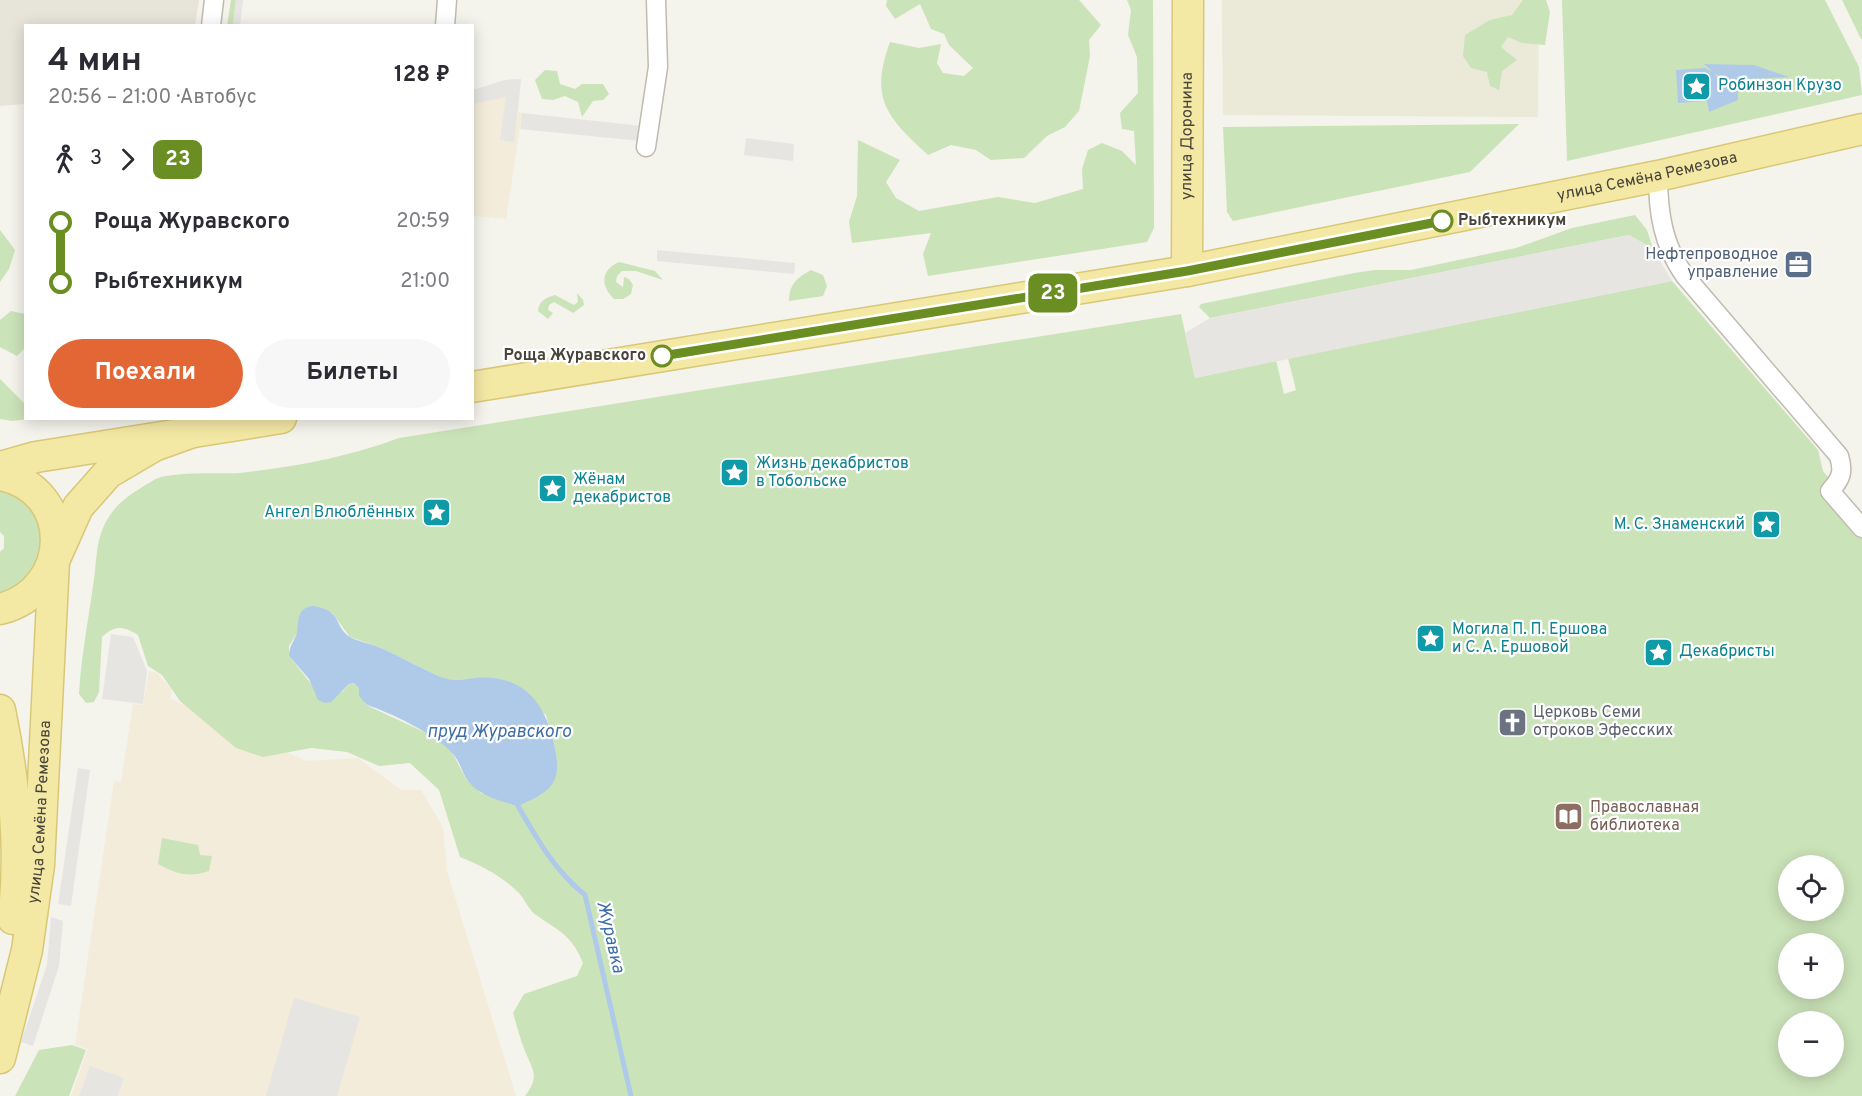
<!DOCTYPE html>
<html lang="ru">
<meta charset="utf-8">
<style>
:root{--surface:#fff;--page:#f7f7f7;--text:#2b2b33;--muted:#7c7c81;--accent:#e36734}
body{margin:0;font-family:Overpass,sans-serif;background:var(--page);color:var(--text);height:100vh;display:flex;flex-direction:column;font-size:22px;white-space:nowrap}
*{box-sizing:border-box;margin:0}
p{font-size:20px;color:var(--muted)}
.icon{flex:none;width:33px;height:33px;fill:none;stroke:currentColor;stroke-width:2;stroke-linecap:round;stroke-linejoin:round}
.map{position:relative;flex:1;overflow:hidden}
.drawer{position:absolute;left:24px;top:24px;width:450px;height:396px;display:flex;flex-direction:column;background:var(--surface);border-radius:0px;box-shadow:0 3px 15px #0003}
.drawer>*{flex:none}
.badge{padding:0 12px;border-radius:9px;font-size:21px;line-height:39px}
.buttons{position:absolute;left:1778px;top:855px;display:grid;gap:12px}
.buttons a{display:grid;place-items:center;width:66px;height:66px;border-radius:50%;background:var(--surface);box-shadow:0 3px 15px #0003;font-size:30px}
.map>.badge{position:absolute;translate:-50% -50%;box-shadow:0 0 0 3px #fff}
.legs{display:flex;align-items:center;gap:9px;height:66px;padding:0 24px;font-size:20px}
.legs p{margin-inline-start:auto}
.headline{display:flex;align-items:center;justify-content:space-between;height:102px;padding:0 24px}
h1{font-size:33px;font-weight:700;line-height:45px}
.cta{display:flex;gap:12px;margin-top:auto;padding:12px 24px}
.cta a{flex:1;height:69px;border-radius:36px;background:var(--accent);color:#fff;font-size:24px;font-weight:700;line-height:69px;text-align:center}
.cta a+a{background:var(--page);color:var(--text)}
ul{padding:0 24px;list-style:none}
li{display:flex;align-items:center;gap:21px;height:60px;font-size:22px}
li i{display:grid;place-items:center;width:9px;height:100%;margin:0 8px;background:currentColor}
li i::after{content:'';width:15px;height:15px;margin:-8px;border:4px solid;border-radius:50%;background:var(--surface)}
li p{margin-inline-start:auto}
li:first-child i{background:linear-gradient(#0000 50%,currentColor 0)}
li:last-child i{background:linear-gradient(currentColor 50%,#0000 0)}
.map>svg:first-child{display:block}
</style>
<div class="map">
<svg width="1862" height="1096" viewBox="0 0 1862 1096">
<rect width="100%" height="100%" fill="#f4f3ec"/>
<path fill="#e7e5da" d="M 0,0 L 199,0 L 195,25 L 26,26 L 25,104 L 0,106 Z"/>
<g fill="#f3ecda">
<path d="M 521,79 L 518,112 L 522,113 L 506,219 L 473,216 L 473,90 L 505,80 Z"/>
<path d="M 149,671 L 157,673 L 171,688 L 171,699 L 306,761 L 358,758 L 401,790 L 421,790 L 443,827 L 447,871 L 516,1096 L 71,1096 L 88,1049 L 75,1045 L 114,781 L 121,782 L 133,704 L 143,705 Z"/>
</g>
<path fill="#ebe9d7" d="M 1222,0 L 1539,0 L 1538,117 L 1223,115 Z"/>
<g fill="#cbe3b9" fill-rule="evenodd">
<path d="M 231,0 L 236,0 L 233,25 L 227,26 Z"/>
<path d="M 887,0 L 1079,0 L 1101,25 L 1089,40 L 1090,56 L 1079,111 L 1065,127 L 1047,136 L 1024,158 L 991,160 L 976,150 L 951,145 L 928,155 C 887,117 869,99 890,42 L 919,48 L 941,44 L 937,63 L 943,73 L 964,76 L 973,68 L 949,45 L 944,34 L 931,29 L 920,4 L 895,19 L 886,6 Z"/>
<path d="M 1127,0 L 1153,0 L 1154,228 L 1147,242 L 928,276 L 923,254 L 931,233 L 852,243 L 849,222 L 857,196 L 858,140 L 900,160 L 886,182 L 896,198 L 919,211 L 998,197 L 1035,203 L 1083,189 L 1082,169 L 1088,150 L 1102,143 L 1122,151 L 1136,165 L 1134,131 L 1122,129 L 1120,113 L 1138,93 L 1137,57 L 1128,35 L 1131,10 Z"/>
<path d="M 1523,0 L 1546,0 L 1550,12 L 1545,45 L 1522,43 L 1508,37 L 1501,47 L 1517,60 L 1502,71 L 1499,90 L 1490,86 L 1487,72 L 1471,68 L 1463,56 L 1465,35 L 1490,20 L 1512,15 Z"/>
<path d="M 1562,0 L 1825,0 L 1859,67 L 1862,95 L 1567,161 Z"/>
<path d="M 1842,0 L 1862,0 L 1862,39 L 1861,39 Z"/>
<path d="M 545,70 L 557,71 L 560,84 L 575,89 L 582,84 L 603,84 L 609,94 L 603,100 L 593,101 L 582,117 L 578,102 L 565,96 L 553,100 L 542,99 L 535,80 Z"/>
<path d="M 1519,124 L 1470,172 L 1233,221 L 1227,212 L 1223,127 Z"/>
<path d="M 1635,215 L 1647,230 L 1653,249 L 1629,235 L 1210,318 L 1199,307 L 1201,304 L 1354,273 L 1375,270 L 1411,270 L 1516,248 L 1572,228 Z"/>
<path d="M 0,230 L 15,250 L 9,269 L 0,282 Z"/>
<path d="M 619,262 L 655,271 L 663,280 L 636,271 L 622,271 L 617,276 L 616,282 L 623,287 L 624,277 L 629,279 L 633,285 L 631,294 L 623,299 L 614,299 C 600,285 601,270 619,262 Z"/>
<path d="M 811,270 L 823,275 L 827,286 L 823,296 L 789,301 C 789,284 797,278 811,270 Z"/>
<path d="M 1672,281 L 1818,450 L 1823,471 L 1862,520 L 1862,1096 L 525,1096 C 540,1076 533,1071 525,1051 C 520,1039 517,1026 513,1013 L 524,994 L 577,976 L 583,963 C 571,934 560,932 536,915 C 529,910 525,900 519,893 C 502,876 482,866 460,857 L 439,790 L 410,763 L 379,766 L 347,752 L 311,748 L 263,757 L 236,748 L 180,701 L 162,675 L 148,666 L 138,635 C 123,626 115,625 102,637 L 99,692 L 94,702 L 86,703 L 79,694 C 81,658 88,622 93,586 C 97,564 95,540 107,520 C 118,500 136,491 154,480 C 169,471 221,474 240,473 C 294,467 348,457 399,438 L 1181,314 L 1195,378 L 1276,360 L 1284,394 L 1296,390 L 1288,358 ZM 314,606 L 333,614 L 350,637 L 379,647 L 442,678 L 461,682 L 491,678 L 546,715 L 557,761 L 482,794 L 466,779 L 452,752 L 435,737 L 366,705 L 359,688 L 354,683 L 349,684 L 342,692 L 315,689 L 289,656 L 289,646 ZM 1788,866 L 1833,866 L 1833,910 L 1788,910 ZM 1788,944 L 1833,944 L 1833,988 L 1788,988 ZM 1788,1022 L 1833,1022 L 1833,1066 L 1788,1066 Z"/>
<path d="M 577,293 L 583,300 L 584,305 L 573,313 L 554,302 L 549,305 L 548,310 L 553,313 L 548,319 L 538,311 C 539,301 545,298 555,295 L 574,305 L 578,302 Z"/>
<path d="M 11,311 L 25,314 L 25,348 L 17,356 L 0,347 L 0,320 Z"/>
<path d="M 0,379 L 25,404 L 26,418 L 29,419 L 12,421 L 0,419 Z"/>
<path d="M 0,487 C 47,514 47,523 34,574 L 0,596 L 0,552 L 4,548 L 4,536 L 0,532 Z"/>
<path d="M 162,838 L 198,845 L 200,855 L 212,856 L 209,871 C 188,878 177,874 158,864 Z"/>
<path d="M 72,1045 L 86,1050 L 69,1096 L 15,1096 L 39,1050 Z"/>
</g>
<g fill="#e6e5e2">
<path d="M 236,0 L 243,0 L 240,25 L 233,25 Z"/>
<path d="M 521,79 L 514,142 L 500,140 L 506,97 L 473,104 L 473,90 L 505,80 Z"/>
<path d="M 522,113 L 642,126 L 641,141 L 520,129 Z"/>
<path d="M 746,138 L 794,144 L 793,161 L 744,155 Z"/>
<path d="M 1629,235 L 1653,249 L 1672,281 L 1195,378 L 1185,333 L 1210,318 Z"/>
<path d="M 657,250 L 795,263 L 794,274 L 657,261 Z"/>
<path d="M 111,634 L 133,637 L 147,671 L 143,704 L 102,699 Z"/>
<path d="M 78,768 L 90,770 L 71,906 L 58,904 Z"/>
<path d="M 51,917 L 63,921 L 59,966 L 33,1046 L 21,1042 L 47,965 Z"/>
<path d="M 294,998 L 360,1017 L 337,1096 L 266,1096 Z"/>
<path d="M 90,1066 L 124,1078 L 118,1096 L 79,1096 Z"/>
</g>
<g fill="#afcae9">
<path d="M 1704,64 L 1754,65 L 1789,77 L 1726,81 L 1715,73 L 1721,85 L 1738,85 L 1738,100 L 1709,112 L 1707,101 L 1678,103 L 1676,70 L 1705,68 L 1713,72 Z"/>
<path d="M 314,606 C 344,612 333,626 350,637 C 357,641 368,643 376,646 C 394,653 412,664 430,672 C 461,688 464,675 492,678 C 535,682 549,716 556,754 C 562,787 544,794 518,806 C 500,801 476,795 466,778 C 461,769 459,760 452,753 C 437,735 389,712 367,705 L 359,696 L 359,688 L 354,683 L 349,684 L 331,702 L 325,703 L 318,700 L 309,679 L 289,656 C 289,645 295,641 297,632 C 299,619 297,607 314,606 Z"/>
</g>
<g fill="none" stroke-linecap="round" stroke-linejoin="round">
<path stroke="#afcae9" stroke-width="5" d="M 518,806 C 537,839 555,871 585,895 L 631,1096"/>
<defs>
<g id="minor">
<path d="M 211,26 L 214,0"/>
<path d="M 445,26 L 447,0"/>
<path d="M 646,147 L 658,67 L 656,0"/>
<path d="M 1658,176 C 1658,213 1663,245 1685,276 L 1839,456 C 1844,472 1841,479 1830,491 L 1862,528"/>
</g>
<g id="primary">
<path id="s1" d="M 1187,271 L 1188,0"/>
<path id="s2" d="M 472,387 L 1187,271 L 1658,176 L 1862,129"/>
<path d="M 0,467 L 36,457 L 281,418"/>
<path d="M 0,475 C 76,489 73,591 0,609"/>
<path d="M 0,710 C 14,778 22,850 13,919"/>
<path id="s3" d="M 0,1058 L 27,950 L 39,865 L 54,561 L 78,507 L 108,473 L 154,446 L 190,433"/>
</g>
</defs>
<use href="#minor" stroke="#bfbbaf" stroke-width="21"/>
<use href="#primary" stroke="#d8c876" stroke-width="33"/>
<use href="#minor" stroke="#fff" stroke-width="18"/>
<use href="#primary" stroke="#f4e8a5" stroke-width="30"/>
</g>
<g fill="none" stroke-linecap="round" stroke-linejoin="round">
<defs>
<path id="line-1" d="M 662,356 L 1187,271 L 1442,221"/>
</defs>
<use href="#line-1" stroke="#fff" stroke-width="14"/>
<use href="#line-1" stroke="#6b8e23" stroke-width="9"/>
</g>
<defs>
<symbol id="sight-square" viewBox="-11 -11 22 22"><rect x="-9" y="-9" width="18" height="18" rx="4" fill="#0f9aa8" stroke="#fff"/><path d="M0-6L1.8-2.2L6-1.7L2.9 1.2L3.7 5.4L0 3.3L-3.7 5.4L-2.9 1.2L-6-1.7L-1.8-2.2Z" fill="#fff"/></symbol>
<symbol id="office-square" viewBox="-11 -11 22 22"><rect x="-9" y="-9" width="18" height="18" rx="4" fill="#5c6f8a" stroke="#fff"/><path d="M-6-3h4V-5.5h4V-3h4V5H-6ZM-1-4.5V-3h2v-1.5ZM-6 0V1H6V0Z" fill="#fff"/></symbol>
<symbol id="church-square" viewBox="-11 -11 22 22"><rect x="-9" y="-9" width="18" height="18" rx="4" fill="#6b7280" stroke="#fff"/><path d="M-1.2-6h2.4v3.5h3.3v2.4h-3.3V6h-2.4V-.1h-3.3v-2.4h3.3Z" fill="#fff"/></symbol>
<symbol id="library-square" viewBox="-11 -11 22 22"><rect x="-9" y="-9" width="18" height="18" rx="4" fill="#8d6e63" stroke="#fff"/><path d="M-6-4Q-3-5.5-.7-3.5V5Q-3 3-6 4ZM6-4Q3-5.5 .7-3.5V5Q3 3 6 4Z" fill="#fff"/></symbol>
</defs>
<g fill-rule="evenodd">
<use href="#sight-square" x="1680" y="70" width="33" height="33"/>
<use href="#office-square" x="1782" y="248" width="33" height="33"/>
<use href="#sight-square" x="718" y="456" width="33" height="33"/>
<use href="#sight-square" x="536" y="472" width="33" height="33"/>
<use href="#sight-square" x="420" y="496" width="33" height="33"/>
<use href="#sight-square" x="1750" y="508" width="33" height="33"/>
<use href="#sight-square" x="1414" y="622" width="33" height="33"/>
<use href="#sight-square" x="1642" y="636" width="33" height="33"/>
<use href="#church-square" x="1496" y="706" width="33" height="33"/>
<use href="#library-square" x="1552" y="800" width="33" height="33"/>
</g>
<g fill="#fff" stroke="#6b8e23" stroke-width="3">
<circle cx="1442" cy="221" r="10"/>
<circle cx="662" cy="356" r="10"/>
</g>
<g text-anchor="middle" dominant-baseline="central" stroke-width="4.5" stroke-linejoin="round" paint-order="stroke">
<g font-size="16" fill="#0d838f" stroke="#fff" text-anchor="start">
<text x="1718" y="86">Робинзон Крузо</text>
<text x="756" y="464">Жизнь декабристов<tspan x="756" dy="18">в Тобольске</tspan></text>
<text x="573" y="480">Жёнам<tspan x="573" dy="18">декабристов</tspan></text>
<text x="415" y="513" text-anchor="end">Ангел Влюблённых</text>
<text x="1745" y="525" text-anchor="end">М. С. Знаменский</text>
<text x="1452" y="630">Могила П. П. Ершова<tspan x="1452" dy="18">и С. А. Ершовой</tspan></text>
<text x="1679" y="652">Декабристы</text>
</g>
<g font-size="16" fill="#48443a" stroke="#fff">
<text stroke="none"><textPath href="#s1" startOffset="135">улица Доронина</textPath></text>
<text stroke="none"><textPath href="#s2" startOffset="1194">улица Семёна Ремезова</textPath></text>
<text stroke="none"><textPath href="#s3" startOffset="250">улица Семёна Ремезова</textPath></text>
</g>
<g font-size="16" font-weight="bold" fill="#48443a" stroke="#fff" text-anchor="start">
<text x="1458" y="221">Рыбтехникум</text>
<text x="646" y="356" text-anchor="end">Роща Журавского</text>
</g>
<g font-size="16" fill="#4e5e75" stroke="#fff" text-anchor="end">
<text x="1778" y="255">Нефтепроводное<tspan x="1778" dy="18">управление</tspan></text>
</g>
<g font-size="16" fill="#5b616d" stroke="#fff" text-anchor="start">
<text x="1533" y="713">Церковь Семи<tspan x="1533" dy="18">отроков Эфесских</tspan></text>
</g>
<g font-size="16" fill="#785e54" stroke="#fff" text-anchor="start">
<text x="1590" y="808">Православная<tspan x="1590" dy="18">библиотека</tspan></text>
</g>
<g font-size="18" font-style="italic" fill="#3e6da9" stroke="#fff">
<text x="499" y="732">пруд Журавского</text>
<text transform="translate(610 937) rotate(77)">Журавка</text>
</g>
</g>
</svg>
<div class="buttons">
<a><svg class="icon" aria-label="locate" viewBox="0 0 24 24"><circle cx="12" cy="12" r="6"/><path d="M12 2v4M12 18v4M2 12h4M18 12h4"/></svg></a>
<a>+</a>
<a>−</a>
</div>
<b class="badge" style="left:1053px;top:293px;background:#6b8e23;color:#fff">23</b>
<section class="drawer">
<div class="headline"><div><h1>4 мин</h1><p>20:56 – 21:00 · Автобус</p></div><b>128 ₽</b></div>
<div class="legs"><svg class="icon" aria-label="walk" viewBox="0 0 24 24"><circle cx="13" cy="4" r="2"/><path d="M13 8l-2 6 4 7M11 14l-3 7M7 12l3-4h3l4 4"/></svg>3<svg class="icon" aria-label="forward" viewBox="0 0 24 24"><path d="M9 5l7 7-7 7"/></svg><b class="badge" style="background:#6b8e23;color:#fff">23</b></div>
<ul>
<li><i style="color:#6b8e23"></i><b>Роща Журавского</b><p>20:59</p></li>
<li><i style="color:#6b8e23"></i><b>Рыбтехникум</b><p>21:00</p></li>
</ul>
<div class="cta"><a>Поехали</a><a>Билеты</a></div>
</section>
</div>
